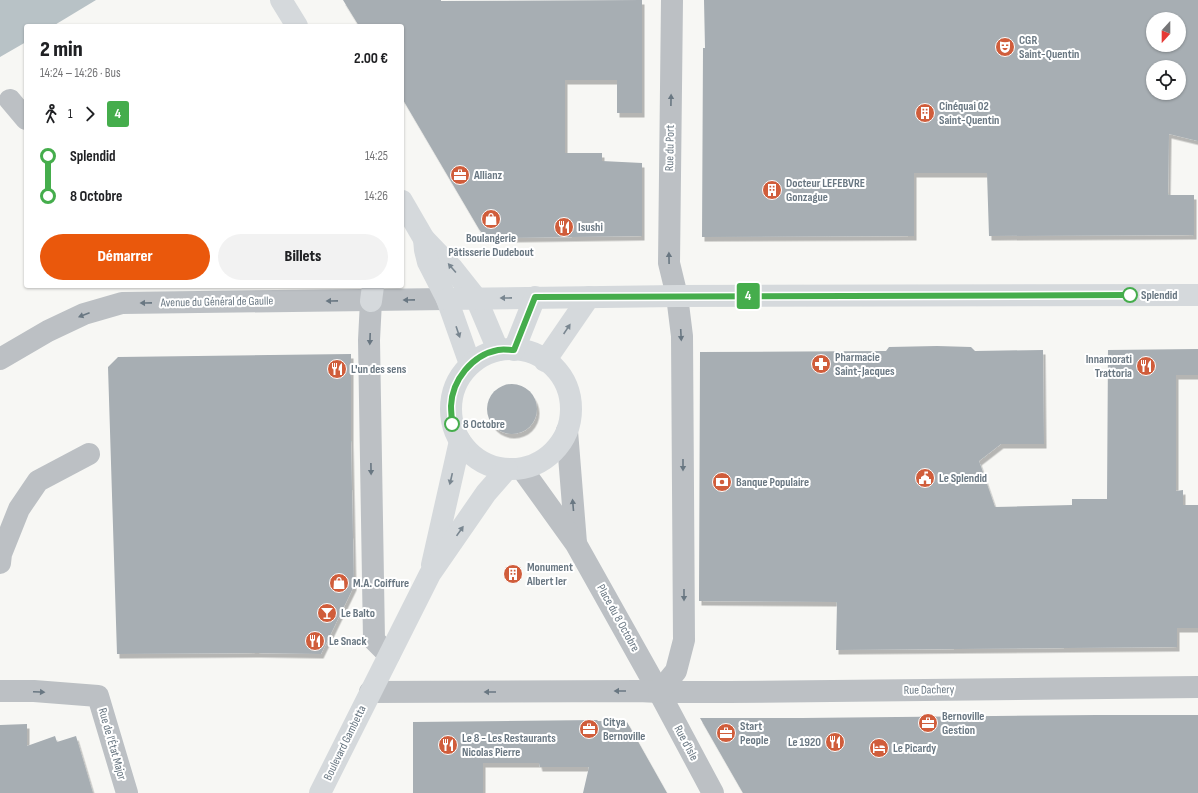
<!DOCTYPE html>
<html lang="fr">
<meta charset="utf-8">
<style>
:root{--surface:#fff;--page:#f2f2f2;--text:#202124;--muted:#757577;--accent:#ea580c}
body{margin:0;font-family:"Sofia Sans Condensed",sans-serif;background:var(--page);color:var(--text);height:100vh;display:flex;flex-direction:column;font-size:15px;white-space:nowrap}
*{box-sizing:border-box;margin:0}
p{font-size:13px;color:var(--muted)}
.icon{flex:none;width:22px;height:22px;fill:none;stroke:currentColor;stroke-width:2;stroke-linecap:round;stroke-linejoin:round}
.map{position:relative;flex:1;overflow:hidden}
.drawer{position:absolute;left:24px;top:24px;width:380px;height:264px;display:flex;flex-direction:column;background:var(--surface);border-radius:4px;box-shadow:0 1px 3px #0004}
.drawer>*{flex:none}
.badge{padding:0 8px;border-radius:3px;font-size:14px;line-height:26px}
.needle{width:26px;rotate:201deg}
.controls{position:absolute;left:1146px;top:12px;display:grid;gap:8px}
.controls a{display:grid;place-items:center;width:40px;height:40px;border-radius:50%;background:var(--surface);box-shadow:0 1px 3px #0004;font-size:20px}
.map>.badge{position:absolute;translate:-50% -50%;box-shadow:0 0 0 2px #fff}
.legs{display:flex;align-items:center;gap:6px;height:44px;padding:0 16px;font-size:13px}
.legs p{margin-inline-start:auto}
.overview{display:flex;align-items:center;justify-content:space-between;height:68px;padding:0 16px}
h1{font-size:22px;font-weight:800;line-height:30px}
.action{display:flex;gap:8px;margin-top:auto;padding:8px 16px}
.action a{flex:1;height:46px;border-radius:24px;background:var(--accent);color:#fff;font-size:16px;font-weight:800;line-height:46px;text-align:center}
.action a+a{background:var(--page);color:var(--text)}
ul{padding:0 16px;list-style:none}
li{display:flex;align-items:center;gap:14px;height:40px;font-size:15px}
li i{display:grid;place-items:center;width:6px;height:100%;margin:0 5px;background:currentColor}
li i::after{content:'';width:10px;height:10px;margin:-5px;border:3px solid;border-radius:50%;background:var(--surface)}
li p{margin-inline-start:auto}
li:first-child i{background:linear-gradient(#0000 50%,currentColor 0)}
li:last-child i{background:linear-gradient(currentColor 50%,#0000 0)}
.map>svg:first-child{display:block}
</style>
<div class="map">
<svg width="1198" height="793" viewBox="0 0 1198 793">
<defs>
<filter id="shadow"><feDropShadow dx="2.5" dy="4.5" stdDeviation="0" flood-color="#0004"/></filter>
</defs>
<rect width="100%" height="100%" fill="#f7f7f4"/>
<path fill="#b8c2c6" d="M 0,0 L 96,0 L 53,26 L 26,26 L 26,42 L 0,57 Z"/>
<g fill="#a7aeb3" fill-rule="evenodd" filter="url(#shadow)">
<path d="M 343,0 L 441,0 L 441,1 L 642,0 L 642,113 L 617,113 L 617,80 L 565,80 L 565,153 L 602,153 L 602,161 L 642,163 L 642,236 L 495,238 L 483,234 L 479,229 L 402,98 L 402,26 L 359,26 Z"/>
<path d="M 704,0 L 1198,0 L 1198,141 L 1169,134 L 1168,195 L 1194,195 L 1194,235 L 989,236 L 987,173 L 914,173 L 914,236 L 702,237 L 703,48 L 705,48 ZM 1153,19 L 1179,19 L 1179,45 L 1153,45 ZM 1153,67 L 1179,67 L 1179,93 L 1153,93 Z"/>
<path d="M 937,346 L 971,347 L 975,351 L 1043,350 L 1044,444 L 1001,444 L 979,461 L 995,507 L 1072,505 L 1072,499 L 1107,499 L 1108,350 L 1198,349 L 1198,375 L 1176,375 L 1176,491 L 1183,490 L 1183,505 L 1198,505 L 1198,628 L 1177,628 L 1177,647 L 836,650 L 837,602 L 699,601 L 700,352 L 886,351 L 889,347 Z"/>
<path d="M 351,354 L 351,441 L 354,586 L 321,654 L 258,653 L 117,654 L 108,367 L 118,357 Z"/>
<circle cx="512" cy="409" r="25"/>
<path d="M 1097,715 L 1198,715 L 1198,793 L 743,793 L 700,718 L 801,718 Z"/>
<path d="M 597,720 L 598,721 L 627,722 L 667,793 L 583,793 L 589,767 L 540,767 L 539,763 L 483,763 L 483,793 L 413,793 L 413,722 Z"/>
<path d="M 27,724 L 27,746 L 55,736 L 57,742 L 76,736 L 93,793 L 0,793 L 0,725 Z"/>
</g>
<g fill="none" stroke-linecap="round" stroke-linejoin="round">
<g stroke="#bcc0c4" stroke-width="22">
<path d="M 10,100 L 26,119"/>
<path d="M 371,301 L 369,340 L 374,640 L 389,655"/>
<path d="M 0,359 L 48,331 L 84,314 L 122,303 L 447,299"/>
<path d="M 567,431 L 576,543"/>
<path d="M 522,469 L 576,544 L 659,692 L 713,793"/>
<path d="M 0,563 L 1,554 L 19,509 L 38,481 L 89,454"/>
<path d="M 0,691 L 34,691 L 98,696 L 127,793"/>
<path d="M 370,692 L 638,691 L 659,692 L 729,692 L 1198,687"/>
<path d="M 659,692 L 676,671 L 684,640 L 682,336 L 677,296 L 669,263 L 672,0"/>
</g>
<g stroke="#d5d9dc" stroke-width="22">
<path d="M 281,0 L 297,26"/>
<path d="M 402,201 L 424,239 L 453,269 L 476,298 L 498,350"/>
<path d="M 424,239 L 425,250 L 428,262 L 447,299 L 470,364"/>
<path d="M 447,299 L 677,296 L 1198,295"/>
<path d="M 371,301 L 373,286"/>
<circle cx="511" cy="409" r="60"/>
<path d="M 514,350 L 535,297"/>
<path d="M 545,361 L 589,297"/>
<path d="M 432,565 L 460,441"/>
<path d="M 320,793 L 430,574 L 486,493 L 507,469"/>
</g>
</g>
<defs><path id="oneway-solid" d="M-6-.8H1V-3.2L6.5 0L1 3.2V.8H-6Z"/></defs>
<g fill="#697782">
<use href="#oneway-solid" transform="translate(671 100) rotate(-89)"/>
<use href="#oneway-solid" transform="translate(669 258) rotate(-91)"/>
<use href="#oneway-solid" transform="translate(409 300) rotate(179)"/>
<use href="#oneway-solid" transform="translate(332 301) rotate(179)"/>
<use href="#oneway-solid" transform="translate(146 303) rotate(179)"/>
<use href="#oneway-solid" transform="translate(84 315) rotate(159)"/>
<use href="#oneway-solid" transform="translate(681 335) rotate(87)"/>
<use href="#oneway-solid" transform="translate(370 339) rotate(92)"/>
<use href="#oneway-solid" transform="translate(683 465) rotate(90)"/>
<use href="#oneway-solid" transform="translate(371 469) rotate(89)"/>
<use href="#oneway-solid" transform="translate(573 505) rotate(-95)"/>
<use href="#oneway-solid" transform="translate(684 595) rotate(90)"/>
<use href="#oneway-solid" transform="translate(620 691) rotate(180)"/>
<use href="#oneway-solid" transform="translate(39 692) rotate(3)"/>
<use href="#oneway-solid" transform="translate(490 692) rotate(180)"/>
</g>
<g fill="#798690">
<use href="#oneway-solid" transform="translate(452 268) rotate(-131)"/>
<use href="#oneway-solid" transform="translate(506 298) rotate(179)"/>
<use href="#oneway-solid" transform="translate(567 329) rotate(-56)"/>
<use href="#oneway-solid" transform="translate(458 332) rotate(71)"/>
<use href="#oneway-solid" transform="translate(451 479) rotate(103)"/>
<use href="#oneway-solid" transform="translate(460 531) rotate(-55)"/>
</g>
<g fill="none" stroke-linecap="round" stroke-linejoin="round">
<defs>
<path id="line-1" d="M 452,424 C 452,418 451,412 451,406 C 452,380 472,355 498,350 C 503,349 509,350 514,350 L 535,297 L 1130,295"/>
</defs>
<use href="#line-1" stroke="#fff" stroke-width="9"/>
<use href="#line-1" stroke="#45ad4c" stroke-width="6"/>
</g>
<defs>
<symbol id="theatre-disc" viewBox="-11 -11 22 22"><circle r="9.5" fill="#d05d3b" stroke="#fff"/><path d="M-5-5.5Q0-4 5-5.5V0Q5 5 0 6Q-5 5-5 0ZM-3.3-2.5H-1v1.5H-3.3ZM1-2.5H3.3v1.5H1ZM-2.8 1Q0 5.5 2.8 1Z" fill="#fff"/></symbol>
<symbol id="building-disc" viewBox="-11 -11 22 22"><circle r="9.5" fill="#d05d3b" stroke="#fff"/><path d="M-4-6H4V6H1V3H-1V6H-4ZM-2.5-4.3h1.7v1.8h-1.7ZM.8-4.3h1.7v1.8H.8ZM-2.5-1h1.7V.8h-1.7ZM.8-1h1.7V.8H.8Z" fill="#fff"/></symbol>
<symbol id="office-disc" viewBox="-11 -11 22 22"><circle r="9.5" fill="#d05d3b" stroke="#fff"/><path d="M-6-3h4V-5.5h4V-3h4V5H-6ZM-1-4.5V-3h2v-1.5ZM-6 0V1H6V0Z" fill="#fff"/></symbol>
<symbol id="shop-disc" viewBox="-11 -11 22 22"><circle r="9.5" fill="#d05d3b" stroke="#fff"/><path d="M-5-2.5h2.3a2.7 3.5 0 0 1 5.4 0H5L5.5 6h-11ZM-1.5-2.5h3a1.5 2.3 0 0 0-3 0Z" fill="#fff"/></symbol>
<symbol id="restaurant-disc" viewBox="-11 -11 22 22"><circle r="9.5" fill="#d05d3b" stroke="#fff"/><path d="M-5-6h1v4h1v-4h1v4h1v-4h1v5L-1.5 .5V6h-2V.5L-5-1ZM5-6V6H3V1.5H1.5Q1.5-4 5-6Z" fill="#fff"/></symbol>
<symbol id="pharmacy-disc" viewBox="-11 -11 22 22"><circle r="9.5" fill="#d05d3b" stroke="#fff"/><path d="M-2-6h4v4h4v4h-4v4h-4v-4h-4v-4h4Z" fill="#fff"/></symbol>
<symbol id="civic-disc" viewBox="-11 -11 22 22"><circle r="9.5" fill="#d05d3b" stroke="#fff"/><path d="M-.6-6.5H3V-4.5H.6V-3L4-1V1h2V6H-6V1h2V-1L-.6-3ZM-1.2 2.5V6h2.4V2.5Z" fill="#fff"/></symbol>
<symbol id="bank-disc" viewBox="-11 -11 22 22"><circle r="9.5" fill="#d05d3b" stroke="#fff"/><path d="M-6-4H6V4H-6ZM0-2.3a2.3 2.3 0 1 0 0 4.6a2.3 2.3 0 1 0 0-4.6Z" fill="#fff"/></symbol>
<symbol id="bar-disc" viewBox="-11 -11 22 22"><circle r="9.5" fill="#d05d3b" stroke="#fff"/><path d="M-6-5H6L.8 .8V4.5H3.5V6h-7V4.5H-.8V.8Z" fill="#fff"/></symbol>
<symbol id="hotel-disc" viewBox="-11 -11 22 22"><circle r="9.5" fill="#d05d3b" stroke="#fff"/><path d="M-6-4.5h1.5V1H6V5H4.5V3h-9V5H-6ZM-4 0a1.8 1.8 0 1 1 3.6 0ZM.5 0V-2.5h3Q6-2.5 6 0Z" fill="#fff"/></symbol>
</defs>
<g fill-rule="evenodd">
<use href="#theatre-disc" x="994" y="36" width="22" height="22"/>
<use href="#building-disc" x="914" y="102" width="22" height="22"/>
<use href="#office-disc" x="449" y="164" width="22" height="22"/>
<use href="#building-disc" x="761" y="179" width="22" height="22"/>
<use href="#shop-disc" x="480" y="208" width="22" height="22"/>
<use href="#restaurant-disc" x="553" y="216" width="22" height="22"/>
<use href="#pharmacy-disc" x="810" y="353" width="22" height="22"/>
<use href="#restaurant-disc" x="1135" y="355" width="22" height="22"/>
<use href="#restaurant-disc" x="326" y="358" width="22" height="22"/>
<use href="#civic-disc" x="914" y="467" width="22" height="22"/>
<use href="#bank-disc" x="711" y="471" width="22" height="22"/>
<use href="#building-disc" x="502" y="563" width="22" height="22"/>
<use href="#shop-disc" x="328" y="572" width="22" height="22"/>
<use href="#bar-disc" x="316" y="602" width="22" height="22"/>
<use href="#restaurant-disc" x="304" y="630" width="22" height="22"/>
<use href="#office-disc" x="917" y="712" width="22" height="22"/>
<use href="#office-disc" x="578" y="718" width="22" height="22"/>
<use href="#office-disc" x="715" y="722" width="22" height="22"/>
<use href="#restaurant-disc" x="824" y="731" width="22" height="22"/>
<use href="#restaurant-disc" x="437" y="734" width="22" height="22"/>
<use href="#hotel-disc" x="868" y="737" width="22" height="22"/>
</g>
<g fill="#fff" stroke="#45ad4c" stroke-width="2">
<circle cx="1130" cy="295" r="7"/>
<circle cx="452" cy="424" r="7"/>
</g>
<g text-anchor="middle" dominant-baseline="central" stroke-width="4" stroke-linejoin="round" paint-order="stroke">
<g font-size="12" font-weight="bold" fill="#697782" stroke="#fff" text-anchor="start">
<text x="1019" y="40">CGR<tspan x="1019" dy="14">Saint-Quentin</tspan></text>
<text x="939" y="106">Cinéquai 02<tspan x="939" dy="14">Saint-Quentin</tspan></text>
<text x="474" y="175">Allianz</text>
<text x="786" y="183">Docteur LEFEBVRE<tspan x="786" dy="14">Gonzague</tspan></text>
<text x="578" y="227">Isushi</text>
<text x="491" y="238" text-anchor="middle">Boulangerie<tspan x="491" dy="14">Pâtisserie Dudebout</tspan></text>
<text x="835" y="357">Pharmacie<tspan x="835" dy="14">Saint-Jacques</tspan></text>
<text x="1132" y="359" text-anchor="end">Innamorati<tspan x="1132" dy="14">Trattoria</tspan></text>
<text x="351" y="369">L'un des sens</text>
<text x="939" y="478">Le Splendid</text>
<text x="736" y="482">Banque Populaire</text>
<text x="527" y="567">Monument<tspan x="527" dy="14">Albert Ier</tspan></text>
<text x="353" y="583">M.A. Coiffure</text>
<text x="341" y="613">Le Balto</text>
<text x="329" y="641">Le Snack</text>
<text x="942" y="716">Bernoville<tspan x="942" dy="14">Gestion</tspan></text>
<text x="603" y="722">Citya<tspan x="603" dy="14">Bernoville</tspan></text>
<text x="740" y="726">Start<tspan x="740" dy="14">People</tspan></text>
<text x="462" y="738">Le 8 - Les Restaurants<tspan x="462" dy="14">Nicolas Pierre</tspan></text>
<text x="821" y="742" text-anchor="end">Le 1920</text>
<text x="893" y="748">Le Picardy</text>
</g>
<g font-size="12" fill="#697782" stroke="#fff">
<text transform="translate(670 148) rotate(-89)">Rue du Port</text>
<text transform="translate(217 302) rotate(-1)">Avenue du Général de Gaulle</text>
<text transform="translate(618 618) rotate(61)">Place du 8 Octobre</text>
<text transform="translate(929 690) rotate(-1)">Rue Dachery</text>
<text transform="translate(345 743) rotate(-64)">Boulevard Gambetta</text>
<text transform="translate(686 743) rotate(62)">Rue d'Isle</text>
<text transform="translate(112 744) rotate(74)">Rue de l'État Major</text>
</g>
<g font-size="12" font-weight="bold" fill="#697782" stroke="#fff" text-anchor="start">
<text x="1141" y="295">Splendid</text>
<text x="463" y="424">8 Octobre</text>
</g>
</g>
</svg>
<div class="controls">
<a><svg class="needle" viewBox="-14 -14 28 28"><path d="M0-13l5 13h-10z" fill="#e53935"/><path d="M0 13l5-13h-10z" fill="#757577"/></svg></a>
<a><svg class="icon" aria-label="locate" viewBox="0 0 24 24"><circle cx="12" cy="12" r="6"/><path d="M12 2v4M12 18v4M2 12h4M18 12h4"/></svg></a>
</div>
<b class="badge" style="left:748px;top:296px;background:#45ad4c;color:#fff">4</b>
<section class="drawer">
<div class="overview"><div><h1>2 min</h1><p>14:24 – 14:26 · Bus</p></div><b>2.00 €</b></div>
<div class="legs"><svg class="icon" aria-label="walk" viewBox="0 0 24 24"><circle cx="13" cy="4" r="2"/><path d="M13 8l-2 6 4 7M11 14l-3 7M7 12l3-4h3l4 4"/></svg>1<svg class="icon" aria-label="forward" viewBox="0 0 24 24"><path d="M9 5l7 7-7 7"/></svg><b class="badge" style="background:#45ad4c;color:#fff">4</b></div>
<ul>
<li><i style="color:#45ad4c"></i><b>Splendid</b><p>14:25</p></li>
<li><i style="color:#45ad4c"></i><b>8 Octobre</b><p>14:26</p></li>
</ul>
<div class="action"><a>Démarrer</a><a>Billets</a></div>
</section>
</div>
